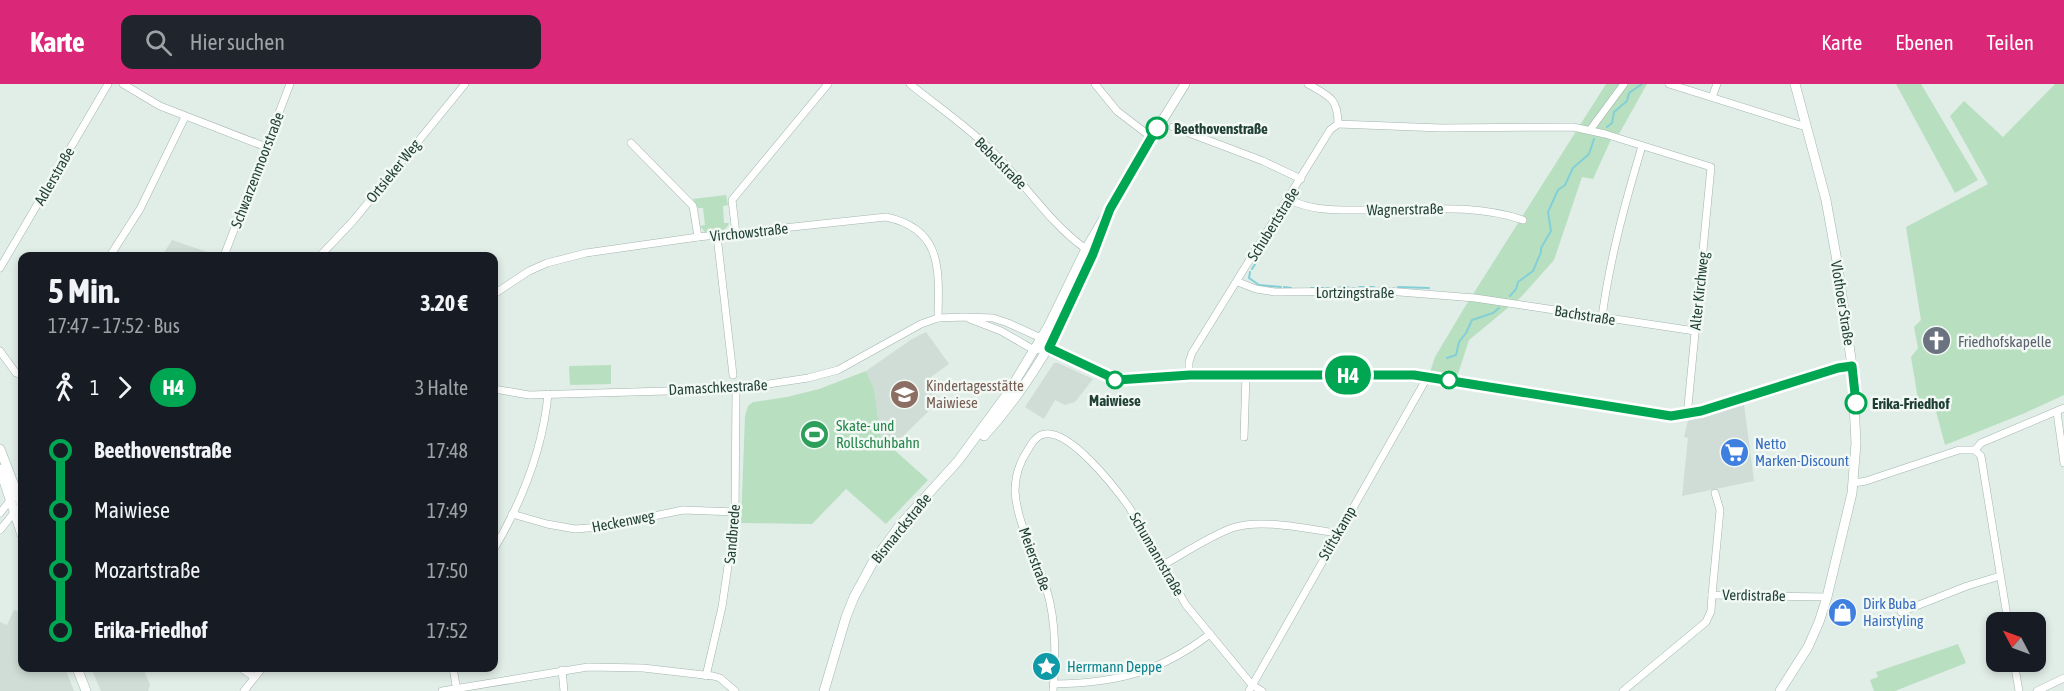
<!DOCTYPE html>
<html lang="de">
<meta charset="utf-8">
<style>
:root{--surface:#171b24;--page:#20242c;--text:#f1f3f6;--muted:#9ea1a6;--accent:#db2777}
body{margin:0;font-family:"Asap Condensed",sans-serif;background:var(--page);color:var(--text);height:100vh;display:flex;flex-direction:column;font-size:22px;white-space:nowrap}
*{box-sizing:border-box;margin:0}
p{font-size:20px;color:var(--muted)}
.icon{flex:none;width:33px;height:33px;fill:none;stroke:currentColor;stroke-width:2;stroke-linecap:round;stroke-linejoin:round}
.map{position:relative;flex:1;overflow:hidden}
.side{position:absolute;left:18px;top:168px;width:480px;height:420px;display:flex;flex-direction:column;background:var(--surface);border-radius:12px;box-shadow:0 3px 9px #0003}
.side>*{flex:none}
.badge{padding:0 12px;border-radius:20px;font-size:21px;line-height:39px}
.needle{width:39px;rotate:311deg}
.controls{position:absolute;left:1986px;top:528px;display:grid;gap:12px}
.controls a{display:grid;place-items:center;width:60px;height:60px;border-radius:12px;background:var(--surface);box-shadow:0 3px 9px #0003;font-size:30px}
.map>.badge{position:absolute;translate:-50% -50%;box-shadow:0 0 0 3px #fff}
.legs{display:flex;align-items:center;gap:9px;height:66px;padding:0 30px;font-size:20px}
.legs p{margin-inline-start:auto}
.summary{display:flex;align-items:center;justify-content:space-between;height:102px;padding:0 30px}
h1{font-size:33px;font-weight:700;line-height:45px}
ul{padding:0 30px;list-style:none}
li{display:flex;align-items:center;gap:21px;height:60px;font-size:22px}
li i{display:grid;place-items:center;width:9px;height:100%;margin:0 8px;background:currentColor}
li i::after{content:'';width:15px;height:15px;margin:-8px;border:4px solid;border-radius:50%;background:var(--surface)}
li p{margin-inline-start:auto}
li:first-child i{background:linear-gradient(#0000 50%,currentColor 0)}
li:last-child i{background:linear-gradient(currentColor 50%,#0000 0)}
header{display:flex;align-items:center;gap:36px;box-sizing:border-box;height:84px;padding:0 30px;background:var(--accent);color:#fff}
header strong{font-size:28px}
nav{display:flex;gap:33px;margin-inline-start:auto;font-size:21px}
.search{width:420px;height:54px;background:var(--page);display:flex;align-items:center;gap:15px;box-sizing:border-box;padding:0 21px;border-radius:12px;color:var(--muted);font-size:22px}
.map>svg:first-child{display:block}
</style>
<header>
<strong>Karte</strong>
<div class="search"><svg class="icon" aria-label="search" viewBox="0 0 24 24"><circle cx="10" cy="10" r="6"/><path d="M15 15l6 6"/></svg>Hier suchen</div>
<nav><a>Karte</a><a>Ebenen</a><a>Teilen</a></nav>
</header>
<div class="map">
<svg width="2064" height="607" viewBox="0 0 2064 607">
<rect width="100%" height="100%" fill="#e1ede7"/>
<g fill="#cfddd6">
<path d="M 172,156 L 219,172 L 162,172 Z"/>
<path d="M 926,248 L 949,280 L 932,292 L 926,300 L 941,315 L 891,364 L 881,354 L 874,306 L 866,287 L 912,255 Z"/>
<path d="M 1054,279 L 1058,279 L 1093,295 L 1075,318 L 1065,321 L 1055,316 L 1044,335 L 1025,323 Z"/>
<path d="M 1744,320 L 1754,397 L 1682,412 L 1688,354 L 1684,353 L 1688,337 Z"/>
<path d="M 14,526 L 19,528 L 22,527 L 22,584 L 65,584 L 74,607 L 0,607 L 0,538 L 7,541 Z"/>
<path d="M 91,584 L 143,584 L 150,601 L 148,607 L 101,607 Z"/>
</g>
<g fill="#b8e0c0">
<path d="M 1606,0 L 1647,0 L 1619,50 L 1614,49 L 1593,95 L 1582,93 L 1554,176 L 1521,213 L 1469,256 L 1457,293 L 1430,288 L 1435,273 L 1463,226 Z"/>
<path d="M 1896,0 L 1921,0 L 1978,96 L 1955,109 Z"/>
<path d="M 2055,0 L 2064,0 L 2064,311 L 2025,329 L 1945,361 L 1933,316 L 1919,321 L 1911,273 L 1918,264 L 1914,243 L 1921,236 L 1906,143 L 1988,100 L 1950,32 L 1964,17 L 2003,53 Z"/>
<path d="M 726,111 L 728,121 L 723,122 L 724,139 L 729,139 C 727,148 714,149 705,148 L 700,142 L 705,141 L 703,124 L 698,124 L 693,115 Z"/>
<path d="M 611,281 L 611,300 L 570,301 L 569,282 Z"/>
<path d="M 866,287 L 874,305 L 881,354 L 928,396 L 886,440 L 846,405 L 812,440 L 741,439 L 745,332 L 748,322 L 753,318 L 787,313 L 819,305 Z"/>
<path d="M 1958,560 L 1966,579 L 1895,607 L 1874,607 L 1870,596 L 1878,593 L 1876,588 Z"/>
</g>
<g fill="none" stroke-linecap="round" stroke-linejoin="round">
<g stroke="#83cfd7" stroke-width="2">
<path d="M 1607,43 L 1612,39 L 1614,28 L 1627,17 L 1629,9 L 1642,0"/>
<path d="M 1279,142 L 1286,130"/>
<path d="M 1272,152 L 1276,146"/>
<path d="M 1252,185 L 1268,159"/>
<path d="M 1250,188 L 1249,194 L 1259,201 L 1281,203"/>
<path d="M 1284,203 L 1291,204"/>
<path d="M 1359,203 L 1374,203"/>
<path d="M 1380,203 L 1384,203"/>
<path d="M 1398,203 L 1429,204"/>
<path d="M 1311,204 L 1328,204"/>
<path d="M 1332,204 L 1348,203"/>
<path d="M 1510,212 L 1516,205 L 1518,198 L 1533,187 L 1541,168 L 1541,164 L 1551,147 L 1548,128 L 1558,106 L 1565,101 L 1573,84 L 1589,70 L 1594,55"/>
<path d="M 1447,274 L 1456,271 L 1459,258 L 1466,249 L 1472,236 L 1493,229 L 1499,224"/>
</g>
<defs>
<g id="street">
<path d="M 123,0 L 160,22 L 266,63"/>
<path d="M 910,0 C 937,22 968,43 993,68 C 1024,98 1050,140 1086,165"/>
<path d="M 1095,0 L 1117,27 L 1151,53"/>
<path d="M 1669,0 L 1806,43"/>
<path d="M 1712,13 L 1717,0"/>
<path d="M 1338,40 L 1441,44 L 1573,43 L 1605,50 L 1711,83 L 1688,322 L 1689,330"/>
<path d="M 1173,43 L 1263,77 L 1301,95"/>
<path d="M 1590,46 L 1624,0"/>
<path d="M 631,59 L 693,122 L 698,153"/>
<path d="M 1288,115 C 1312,127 1335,126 1361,126 C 1414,127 1471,118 1523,136"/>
<path d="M 736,150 L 732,116 L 828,0"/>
<path d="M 717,152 L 733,291"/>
<path d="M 110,172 L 140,125 L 185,33"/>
<path d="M 224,172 L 290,0"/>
<path d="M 320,172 L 353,137 L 465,0"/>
<path d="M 0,184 L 108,0"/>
<path d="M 1238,198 L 1256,205 L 1275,208 L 1387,207 L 1475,214 L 1695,247"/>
<path d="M 494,210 L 529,187 L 547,179 L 586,169 L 698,153 L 886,133 C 943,145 939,186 938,234"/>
<path d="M 1602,233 C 1610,174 1625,119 1642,62"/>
<path d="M 970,235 L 1001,247 L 1034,266 L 1049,264"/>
<path d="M 0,267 L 16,289 L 22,291"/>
<path d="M 1189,291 L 1189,278 L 1192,269 L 1330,46 L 1338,40 C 1338,14 1329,12 1308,0"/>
<path d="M 494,305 L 529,311 L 736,305 L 808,294 L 838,286 L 921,240 L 938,234 L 965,233 L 993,234 L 1008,239 L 1041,254 L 1049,264 L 1117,296 L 1189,291 L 1414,291 L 1671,332 L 1701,327 L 1838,284 L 1852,282"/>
<path d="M 2057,328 L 2064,379"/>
<path d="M 1244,353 L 1246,291"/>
<path d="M 1975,366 L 1981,372 L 2008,538"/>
<path d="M 1854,399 L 1866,397 L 1959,366 L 1975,366 L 1981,359 L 2064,324"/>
<path d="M 1715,409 L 1720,426 L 1712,511 L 1827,513"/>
<path d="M 0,429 L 17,408 L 22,406"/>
<path d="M 512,430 L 547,440 L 575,445 L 600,443 L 683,426 L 736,428"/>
<path d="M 0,446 L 17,425"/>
<path d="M 494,465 C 521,419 543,364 548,310"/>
<path d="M 1163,481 C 1185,469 1208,453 1232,444 C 1261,434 1306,445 1337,449"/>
<path d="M 1901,528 L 1967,502 L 2000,492"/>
<path d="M 2014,578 L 2019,607"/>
<path d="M 241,584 L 254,593"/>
<path d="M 453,584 L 457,607"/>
<path d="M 562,586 L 564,607"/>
<path d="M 706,592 L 722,523 L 735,434 L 736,305"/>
<path d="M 1054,600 C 1116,599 1159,589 1210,550"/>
<path d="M 244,607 L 262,584"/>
<path d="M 442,607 L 588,583 L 643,584 L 713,592 L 720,594 L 735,607"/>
<path d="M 1053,607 C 1056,577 1056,536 1047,507 C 1038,474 1017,442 1015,407 C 1015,392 1020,377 1029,364 C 1031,360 1036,353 1041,351 C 1067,340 1116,405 1129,423 L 1186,521 L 1252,601 L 1262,607"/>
<path d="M 1249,607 L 1428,292"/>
<path d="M 1623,607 L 1706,538 L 1711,527 L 1712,511"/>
<path d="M 2037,607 L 2064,594"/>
</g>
<g id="secondary">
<path d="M 984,352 C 1039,291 1073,223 1102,147"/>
<path d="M 0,365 L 22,422"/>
<path d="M 0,385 L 22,451"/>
<path d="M 77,584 L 86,607"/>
<path d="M 824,607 L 846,533 L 854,513 L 873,478 L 901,440 L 958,377 L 1008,309 L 1049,241 L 1086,165 L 1141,71 L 1185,0"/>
<path d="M 1780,607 L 1808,563 L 1819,538 L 1827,513 L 1852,409 L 1856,359 L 1852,282 L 1837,177 L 1826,116 L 1795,0"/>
</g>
</defs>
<use href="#street" stroke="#a3b5ae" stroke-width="8"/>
<use href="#secondary" stroke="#9ebaae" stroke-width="10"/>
<use href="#street" stroke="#fff" stroke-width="7"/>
<use href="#secondary" stroke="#fff" stroke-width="9"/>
</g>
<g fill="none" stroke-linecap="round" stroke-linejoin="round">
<defs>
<path id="line-1" d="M 1157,44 L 1110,125 L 1093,170 L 1049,264 L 1117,296 L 1190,291 L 1414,291 L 1671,332 L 1701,327 L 1838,284 L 1852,282 L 1856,319"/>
</defs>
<use href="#line-1" stroke="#fff" stroke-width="14"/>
<use href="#line-1" stroke="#00a651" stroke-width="9"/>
</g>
<defs>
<symbol id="church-disc" viewBox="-11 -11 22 22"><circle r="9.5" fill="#6b7280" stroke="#f2f9f5"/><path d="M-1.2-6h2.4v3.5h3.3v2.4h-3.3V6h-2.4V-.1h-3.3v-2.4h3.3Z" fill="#fff"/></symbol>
<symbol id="school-disc" viewBox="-11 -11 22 22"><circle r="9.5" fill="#8d6e63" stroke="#f2f9f5"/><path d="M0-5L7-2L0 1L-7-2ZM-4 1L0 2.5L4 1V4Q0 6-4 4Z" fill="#fff"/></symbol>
<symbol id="stadium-disc" viewBox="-11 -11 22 22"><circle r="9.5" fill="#2e9e5b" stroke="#f2f9f5"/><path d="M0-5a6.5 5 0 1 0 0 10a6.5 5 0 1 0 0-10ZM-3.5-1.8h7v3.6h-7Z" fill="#fff"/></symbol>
<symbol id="supermarket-disc" viewBox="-11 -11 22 22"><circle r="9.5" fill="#3f7fe0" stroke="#f2f9f5"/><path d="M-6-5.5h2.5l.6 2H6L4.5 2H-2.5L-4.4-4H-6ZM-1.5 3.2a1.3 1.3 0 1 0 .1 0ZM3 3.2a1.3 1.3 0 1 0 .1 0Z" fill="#fff"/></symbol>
<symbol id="shop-disc" viewBox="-11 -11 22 22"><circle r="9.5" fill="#3f7fe0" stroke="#f2f9f5"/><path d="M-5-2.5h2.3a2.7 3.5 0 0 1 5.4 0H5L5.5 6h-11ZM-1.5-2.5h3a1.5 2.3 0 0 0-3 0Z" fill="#fff"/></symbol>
<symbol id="sight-disc" viewBox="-11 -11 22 22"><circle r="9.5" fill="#0f9aa8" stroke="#f2f9f5"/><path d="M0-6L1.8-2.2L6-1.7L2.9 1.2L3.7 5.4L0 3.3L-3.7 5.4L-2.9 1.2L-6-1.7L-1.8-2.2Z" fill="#fff"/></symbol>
</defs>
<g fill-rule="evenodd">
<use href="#church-disc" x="1920" y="240" width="33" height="33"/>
<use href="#school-disc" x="888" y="294" width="33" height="33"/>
<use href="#stadium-disc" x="798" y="334" width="33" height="33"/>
<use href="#supermarket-disc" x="1718" y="352" width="33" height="33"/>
<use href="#shop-disc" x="1826" y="512" width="33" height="33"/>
<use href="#sight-disc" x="1030" y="566" width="33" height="33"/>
</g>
<g fill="#fff" stroke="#00a651" stroke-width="3">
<circle cx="1157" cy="44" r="10"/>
<circle cx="1115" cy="296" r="8"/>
<circle cx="1449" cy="296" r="8"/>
<circle cx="1856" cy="319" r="10"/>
</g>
<g text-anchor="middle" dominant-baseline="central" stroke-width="5" stroke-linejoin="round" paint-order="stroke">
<g font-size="15" font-weight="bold" fill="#1f3f35" stroke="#f2f9f5" text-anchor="start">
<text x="1174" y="44">Beethovenstraße</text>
<text x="1115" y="316" text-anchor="middle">Maiwiese</text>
<text x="1872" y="319">Erika-Friedhof</text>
</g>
<g font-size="15" fill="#1f3f35" stroke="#f2f9f5">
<text transform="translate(1001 79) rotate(45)">Bebelstraße</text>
<text transform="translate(257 86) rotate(-69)">Schwarzenmoorstraße</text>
<text transform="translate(393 87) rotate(-51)">Ortsieker Weg</text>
<text transform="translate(54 92) rotate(-60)">Adlerstraße</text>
<text transform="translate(1405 125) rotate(-1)">Wagnerstraße</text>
<text transform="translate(1273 140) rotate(-58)">Schubertstraße</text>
<text transform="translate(749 148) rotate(-6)">Virchowstraße</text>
<text transform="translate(1699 207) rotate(-84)">Alter Kirchweg</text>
<text x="1355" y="208">Lortzingstraße</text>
<text transform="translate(1843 219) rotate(81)">Vlothoer Straße</text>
<text transform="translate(1585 231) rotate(9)">Bachstraße</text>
<text transform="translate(718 303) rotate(-3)">Damaschkestraße</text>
<text transform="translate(623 437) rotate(-11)">Heckenweg</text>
<text transform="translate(901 444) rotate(-51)">Bismarckstraße</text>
<text transform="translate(1337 449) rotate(-60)">Stiftskamp</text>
<text transform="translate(732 450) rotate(-85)">Sandbrede</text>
<text transform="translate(1157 470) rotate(60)">Schumannstraße</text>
<text transform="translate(1035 475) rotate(70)">Meierstraße</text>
<text transform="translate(1754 511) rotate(1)">Verdistraße</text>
</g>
<g font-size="15" fill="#5b616d" stroke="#f2f9f5" text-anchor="start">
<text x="1958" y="257">Friedhofskapelle</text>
</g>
<g font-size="15" fill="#785e54" stroke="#f2f9f5" text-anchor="start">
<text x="926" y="301">Kindertagesstätte<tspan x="926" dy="17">Maiwiese</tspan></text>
</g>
<g font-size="15" fill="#27864d" stroke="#f2f9f5" text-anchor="start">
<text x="836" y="341">Skate- und<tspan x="836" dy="17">Rollschuhbahn</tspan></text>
</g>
<g font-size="15" fill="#366cbe" stroke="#f2f9f5" text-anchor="start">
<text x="1755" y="359">Netto<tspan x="1755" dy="17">Marken-Discount</tspan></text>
<text x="1863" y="519">Dirk Buba<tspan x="1863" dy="17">Hairstyling</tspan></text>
</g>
<g font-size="15" fill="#0d838f" stroke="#f2f9f5" text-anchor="start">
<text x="1067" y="582">Herrmann Deppe</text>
</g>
</g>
</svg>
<div class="controls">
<a><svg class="needle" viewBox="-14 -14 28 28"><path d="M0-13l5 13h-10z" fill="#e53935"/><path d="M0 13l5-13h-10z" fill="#9ea1a6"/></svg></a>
</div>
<b class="badge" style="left:1348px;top:291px;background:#00a651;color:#fff">H4</b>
<section class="side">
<div class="summary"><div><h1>5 Min.</h1><p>17:47 – 17:52 · Bus</p></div><b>3.20 €</b></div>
<div class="legs"><svg class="icon" aria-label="walk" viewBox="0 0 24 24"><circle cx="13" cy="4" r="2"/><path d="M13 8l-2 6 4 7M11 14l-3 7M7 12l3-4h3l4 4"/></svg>1<svg class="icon" aria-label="forward" viewBox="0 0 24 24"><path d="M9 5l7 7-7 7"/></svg><b class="badge" style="background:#00a651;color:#fff">H4</b><p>3 Halte</p></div>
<ul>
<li><i style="color:#00a651"></i><b>Beethovenstraße</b><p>17:48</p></li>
<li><i style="color:#00a651"></i><span>Maiwiese</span><p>17:49</p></li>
<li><i style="color:#00a651"></i><span>Mozartstraße</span><p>17:50</p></li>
<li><i style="color:#00a651"></i><b>Erika-Friedhof</b><p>17:52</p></li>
</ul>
</section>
</div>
